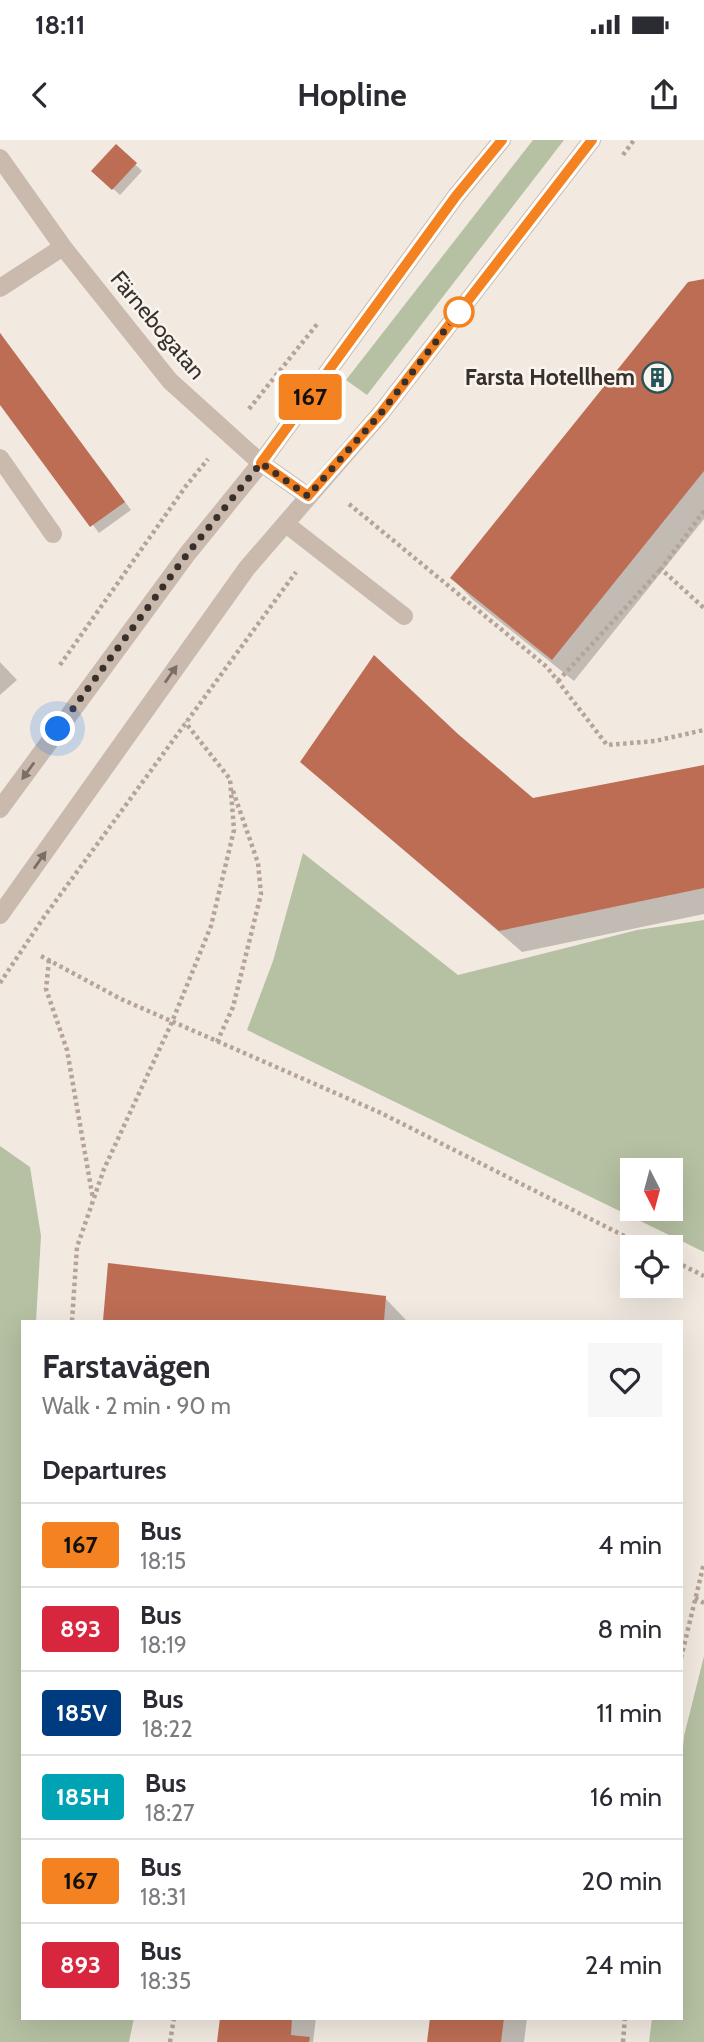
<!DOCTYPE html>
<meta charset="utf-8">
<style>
:root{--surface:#fff;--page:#f7f7f7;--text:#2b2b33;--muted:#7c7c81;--line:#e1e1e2}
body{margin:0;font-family:Cabin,sans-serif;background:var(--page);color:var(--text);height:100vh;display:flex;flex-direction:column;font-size:26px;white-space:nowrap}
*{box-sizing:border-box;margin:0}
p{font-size:23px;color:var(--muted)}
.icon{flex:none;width:38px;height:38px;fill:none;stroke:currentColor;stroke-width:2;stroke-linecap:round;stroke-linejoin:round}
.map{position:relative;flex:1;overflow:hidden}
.panel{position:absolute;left:21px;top:1180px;width:662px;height:700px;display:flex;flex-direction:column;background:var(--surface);border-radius:0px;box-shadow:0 7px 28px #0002}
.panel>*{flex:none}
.badge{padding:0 14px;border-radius:5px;font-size:24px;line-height:46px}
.needle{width:46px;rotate:174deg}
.tools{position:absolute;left:620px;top:1018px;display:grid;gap:14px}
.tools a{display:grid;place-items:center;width:63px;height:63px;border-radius:0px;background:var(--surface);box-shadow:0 7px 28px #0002;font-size:35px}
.you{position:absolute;width:35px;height:35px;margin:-18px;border:5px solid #fff;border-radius:50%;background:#1a73e8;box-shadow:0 0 0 10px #1a73e833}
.map>.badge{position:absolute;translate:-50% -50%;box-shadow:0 0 0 4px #fff}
h2{padding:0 21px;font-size:26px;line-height:63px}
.round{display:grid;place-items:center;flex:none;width:74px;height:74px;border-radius:0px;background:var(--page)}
.headline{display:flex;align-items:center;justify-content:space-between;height:119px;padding:0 21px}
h1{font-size:33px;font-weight:800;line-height:52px}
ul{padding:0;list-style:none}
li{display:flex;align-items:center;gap:21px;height:84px;padding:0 21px;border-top:2px solid var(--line)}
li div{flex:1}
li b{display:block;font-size:26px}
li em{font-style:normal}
li .badge{min-width:77px;font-weight:700;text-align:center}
.status{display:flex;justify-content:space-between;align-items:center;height:49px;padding:0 35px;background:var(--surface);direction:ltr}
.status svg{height:19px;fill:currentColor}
header{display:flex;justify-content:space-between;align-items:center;height:91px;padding:0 21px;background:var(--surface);font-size:32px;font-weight:800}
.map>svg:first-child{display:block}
</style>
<div class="status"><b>18:11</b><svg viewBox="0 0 49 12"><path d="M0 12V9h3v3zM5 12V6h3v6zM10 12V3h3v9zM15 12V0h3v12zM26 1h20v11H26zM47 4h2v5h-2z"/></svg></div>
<header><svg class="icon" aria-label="back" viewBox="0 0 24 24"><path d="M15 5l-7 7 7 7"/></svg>Hopline<svg class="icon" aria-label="share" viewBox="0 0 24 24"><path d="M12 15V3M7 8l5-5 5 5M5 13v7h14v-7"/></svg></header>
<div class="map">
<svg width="704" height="1902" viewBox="0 0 704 1902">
<rect width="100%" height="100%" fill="#f2eae1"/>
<g fill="#b6c0a2" fill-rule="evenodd">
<path d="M 533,0 L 564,0 L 367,255 L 346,240 Z"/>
<path d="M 303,713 L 458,835 L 637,790 L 704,780 L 704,1112 L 247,890 L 273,821 ZM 632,1031 L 670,1031 L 670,1069 L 632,1069 Z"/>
<path d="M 0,1006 L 30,1027 L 41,1096 L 36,1181 L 23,1181 L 23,1878 L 134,1878 L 129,1902 L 0,1902 Z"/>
<path d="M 704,1516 L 704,1902 L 649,1902 L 652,1878 L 681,1878 L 681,1630 L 684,1596 Z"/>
</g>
<g fill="#0003">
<path d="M 116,6 L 142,31 L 120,55 L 94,31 Z"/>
<path d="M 704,141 L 704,379 L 574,541 L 473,460 L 452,438 Z"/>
<path d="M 0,193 L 131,370 L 99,393 L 0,262 Z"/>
<path d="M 0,522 L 17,540 L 0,555 Z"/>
<path d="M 457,596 L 533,660 L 704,626 L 704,774 L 522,812 L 303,622 Z"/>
<path d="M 110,1125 L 385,1158 L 407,1181 L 105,1181 Z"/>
<path d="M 221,1878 L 316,1878 L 313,1902 L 218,1902 Z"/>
<path d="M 432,1878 L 527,1878 L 524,1902 L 429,1902 Z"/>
</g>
<g fill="#bd6d54">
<path d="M 116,4 L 137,23 L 112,50 L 91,31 Z"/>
<path d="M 704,139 L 704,331 L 552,520 L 450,438 L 688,142 Z"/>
<path d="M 0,193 L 125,362 L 90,387 L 0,265 Z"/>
<path d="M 374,515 L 458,594 L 533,658 L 704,625 L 704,748 L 499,791 L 300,622 Z"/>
<path d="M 108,1123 L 386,1156 L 384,1181 L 103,1181 Z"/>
<path d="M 220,1878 L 292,1878 L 291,1895 L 310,1897 L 309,1902 L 217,1902 Z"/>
<path d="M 430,1878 L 504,1878 L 501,1902 L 427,1902 Z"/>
</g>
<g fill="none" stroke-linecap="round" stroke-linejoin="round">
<g stroke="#b5a498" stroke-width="4.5" stroke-dasharray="3.5 3.5" stroke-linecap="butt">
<path d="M 623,15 L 634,0"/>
<path d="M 249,269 L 318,183"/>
<path d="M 349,364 L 547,527 L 607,605 L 655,601 L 704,590"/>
<path d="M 704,371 L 661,429 L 704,468"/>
<path d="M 60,525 L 186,346 L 208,319"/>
<path d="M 558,541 L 661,429"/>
<path d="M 41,816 L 121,859 L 381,973 L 648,1108"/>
<path d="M 49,820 L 46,849 L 67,910 L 93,1059"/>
<path d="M 0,843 L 44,777 L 296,432"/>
<path d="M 217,902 L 233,867 L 261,754 L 258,723 L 232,648"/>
<path d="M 670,1119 L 704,1136"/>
<path d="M 72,1181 L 77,1107 L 104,1029 L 172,882 L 211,786 L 234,690 L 230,639 L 185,582"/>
<path d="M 695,1458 L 704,1463"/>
<path d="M 681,1518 L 704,1423"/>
<path d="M 170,1902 L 174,1878"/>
<path d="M 623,1902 L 625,1878"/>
</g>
<g stroke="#cabaae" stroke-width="18">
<path d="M 0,18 L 63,107 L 170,241 L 261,323 L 308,356"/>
<path d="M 0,148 L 63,107"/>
<path d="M 0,318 L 53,394"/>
<path d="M 286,384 L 404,476"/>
<path d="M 0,669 L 188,413 L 261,323 L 456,56 L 502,0"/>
<path d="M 0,775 L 247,428 L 381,273 L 592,0"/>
</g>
</g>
<defs><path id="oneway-solid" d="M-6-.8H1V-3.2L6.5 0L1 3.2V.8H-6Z" transform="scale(1.75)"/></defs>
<g fill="#7a6e66">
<use href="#oneway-solid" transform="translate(171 534) rotate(-55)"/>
<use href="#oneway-solid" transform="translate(28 631) rotate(126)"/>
<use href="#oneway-solid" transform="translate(40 720) rotate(-55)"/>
</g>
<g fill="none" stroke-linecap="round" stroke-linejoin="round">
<defs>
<path id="line" d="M 502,0 L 456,56 L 261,323 L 308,356 L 381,273 L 592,0"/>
</defs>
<use href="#line" stroke="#fff" stroke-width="16"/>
<use href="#line" stroke="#f58220" stroke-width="10"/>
<path stroke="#39302c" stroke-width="7" stroke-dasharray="0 12.6" d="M 58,589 L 188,413 L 261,323 L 308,356 L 381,273 L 462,168 L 459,172"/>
</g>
<defs>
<symbol id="building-ring" viewBox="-11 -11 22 22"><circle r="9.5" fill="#f9f4ee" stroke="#245457" stroke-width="1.5"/><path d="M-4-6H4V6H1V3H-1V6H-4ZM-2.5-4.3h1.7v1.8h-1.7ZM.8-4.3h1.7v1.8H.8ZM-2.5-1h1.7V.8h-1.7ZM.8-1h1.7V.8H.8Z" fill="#245457"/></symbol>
</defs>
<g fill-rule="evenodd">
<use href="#building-ring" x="640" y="220" width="35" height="35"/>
</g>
<circle fill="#fff" stroke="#f58220" stroke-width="3.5" cx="459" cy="172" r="14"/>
<g text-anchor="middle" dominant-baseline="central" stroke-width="5" stroke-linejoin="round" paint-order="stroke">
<g font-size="23" fill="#39302c" stroke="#f9f4ee">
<text transform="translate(158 185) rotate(50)">Färnebogatan</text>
</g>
<g font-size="23" font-weight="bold" fill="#39302c" stroke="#f9f4ee" text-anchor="end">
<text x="635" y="237">Farsta Hotellhem</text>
</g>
</g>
</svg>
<div class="tools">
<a><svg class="needle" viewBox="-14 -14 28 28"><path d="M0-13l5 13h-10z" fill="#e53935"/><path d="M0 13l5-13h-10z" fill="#7c7c81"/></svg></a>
<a><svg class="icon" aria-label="locate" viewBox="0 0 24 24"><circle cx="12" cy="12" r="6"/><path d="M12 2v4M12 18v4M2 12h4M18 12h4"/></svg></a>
</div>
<div class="you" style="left:58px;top:589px"></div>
<b class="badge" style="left:310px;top:257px;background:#f58220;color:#111">167</b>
<section class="panel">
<div class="headline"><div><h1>Farstavägen</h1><p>Walk · 2 min · 90 m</p></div><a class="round"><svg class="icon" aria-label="heart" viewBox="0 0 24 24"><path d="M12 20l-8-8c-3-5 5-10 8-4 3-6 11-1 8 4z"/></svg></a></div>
<h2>Departures</h2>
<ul>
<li><span class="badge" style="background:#f58220;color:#111">167</span><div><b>Bus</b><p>18:15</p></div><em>4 min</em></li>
<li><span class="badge" style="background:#d7263d;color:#fff">893</span><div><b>Bus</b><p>18:19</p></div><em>8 min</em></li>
<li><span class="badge" style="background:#003b80;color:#fff">185V</span><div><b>Bus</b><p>18:22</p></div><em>11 min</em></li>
<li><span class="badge" style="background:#00a3b4;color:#fff">185H</span><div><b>Bus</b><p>18:27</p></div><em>16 min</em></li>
<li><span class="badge" style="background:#f58220;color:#111">167</span><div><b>Bus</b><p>18:31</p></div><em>20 min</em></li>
<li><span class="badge" style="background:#d7263d;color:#fff">893</span><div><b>Bus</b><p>18:35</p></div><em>24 min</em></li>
</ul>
</section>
</div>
